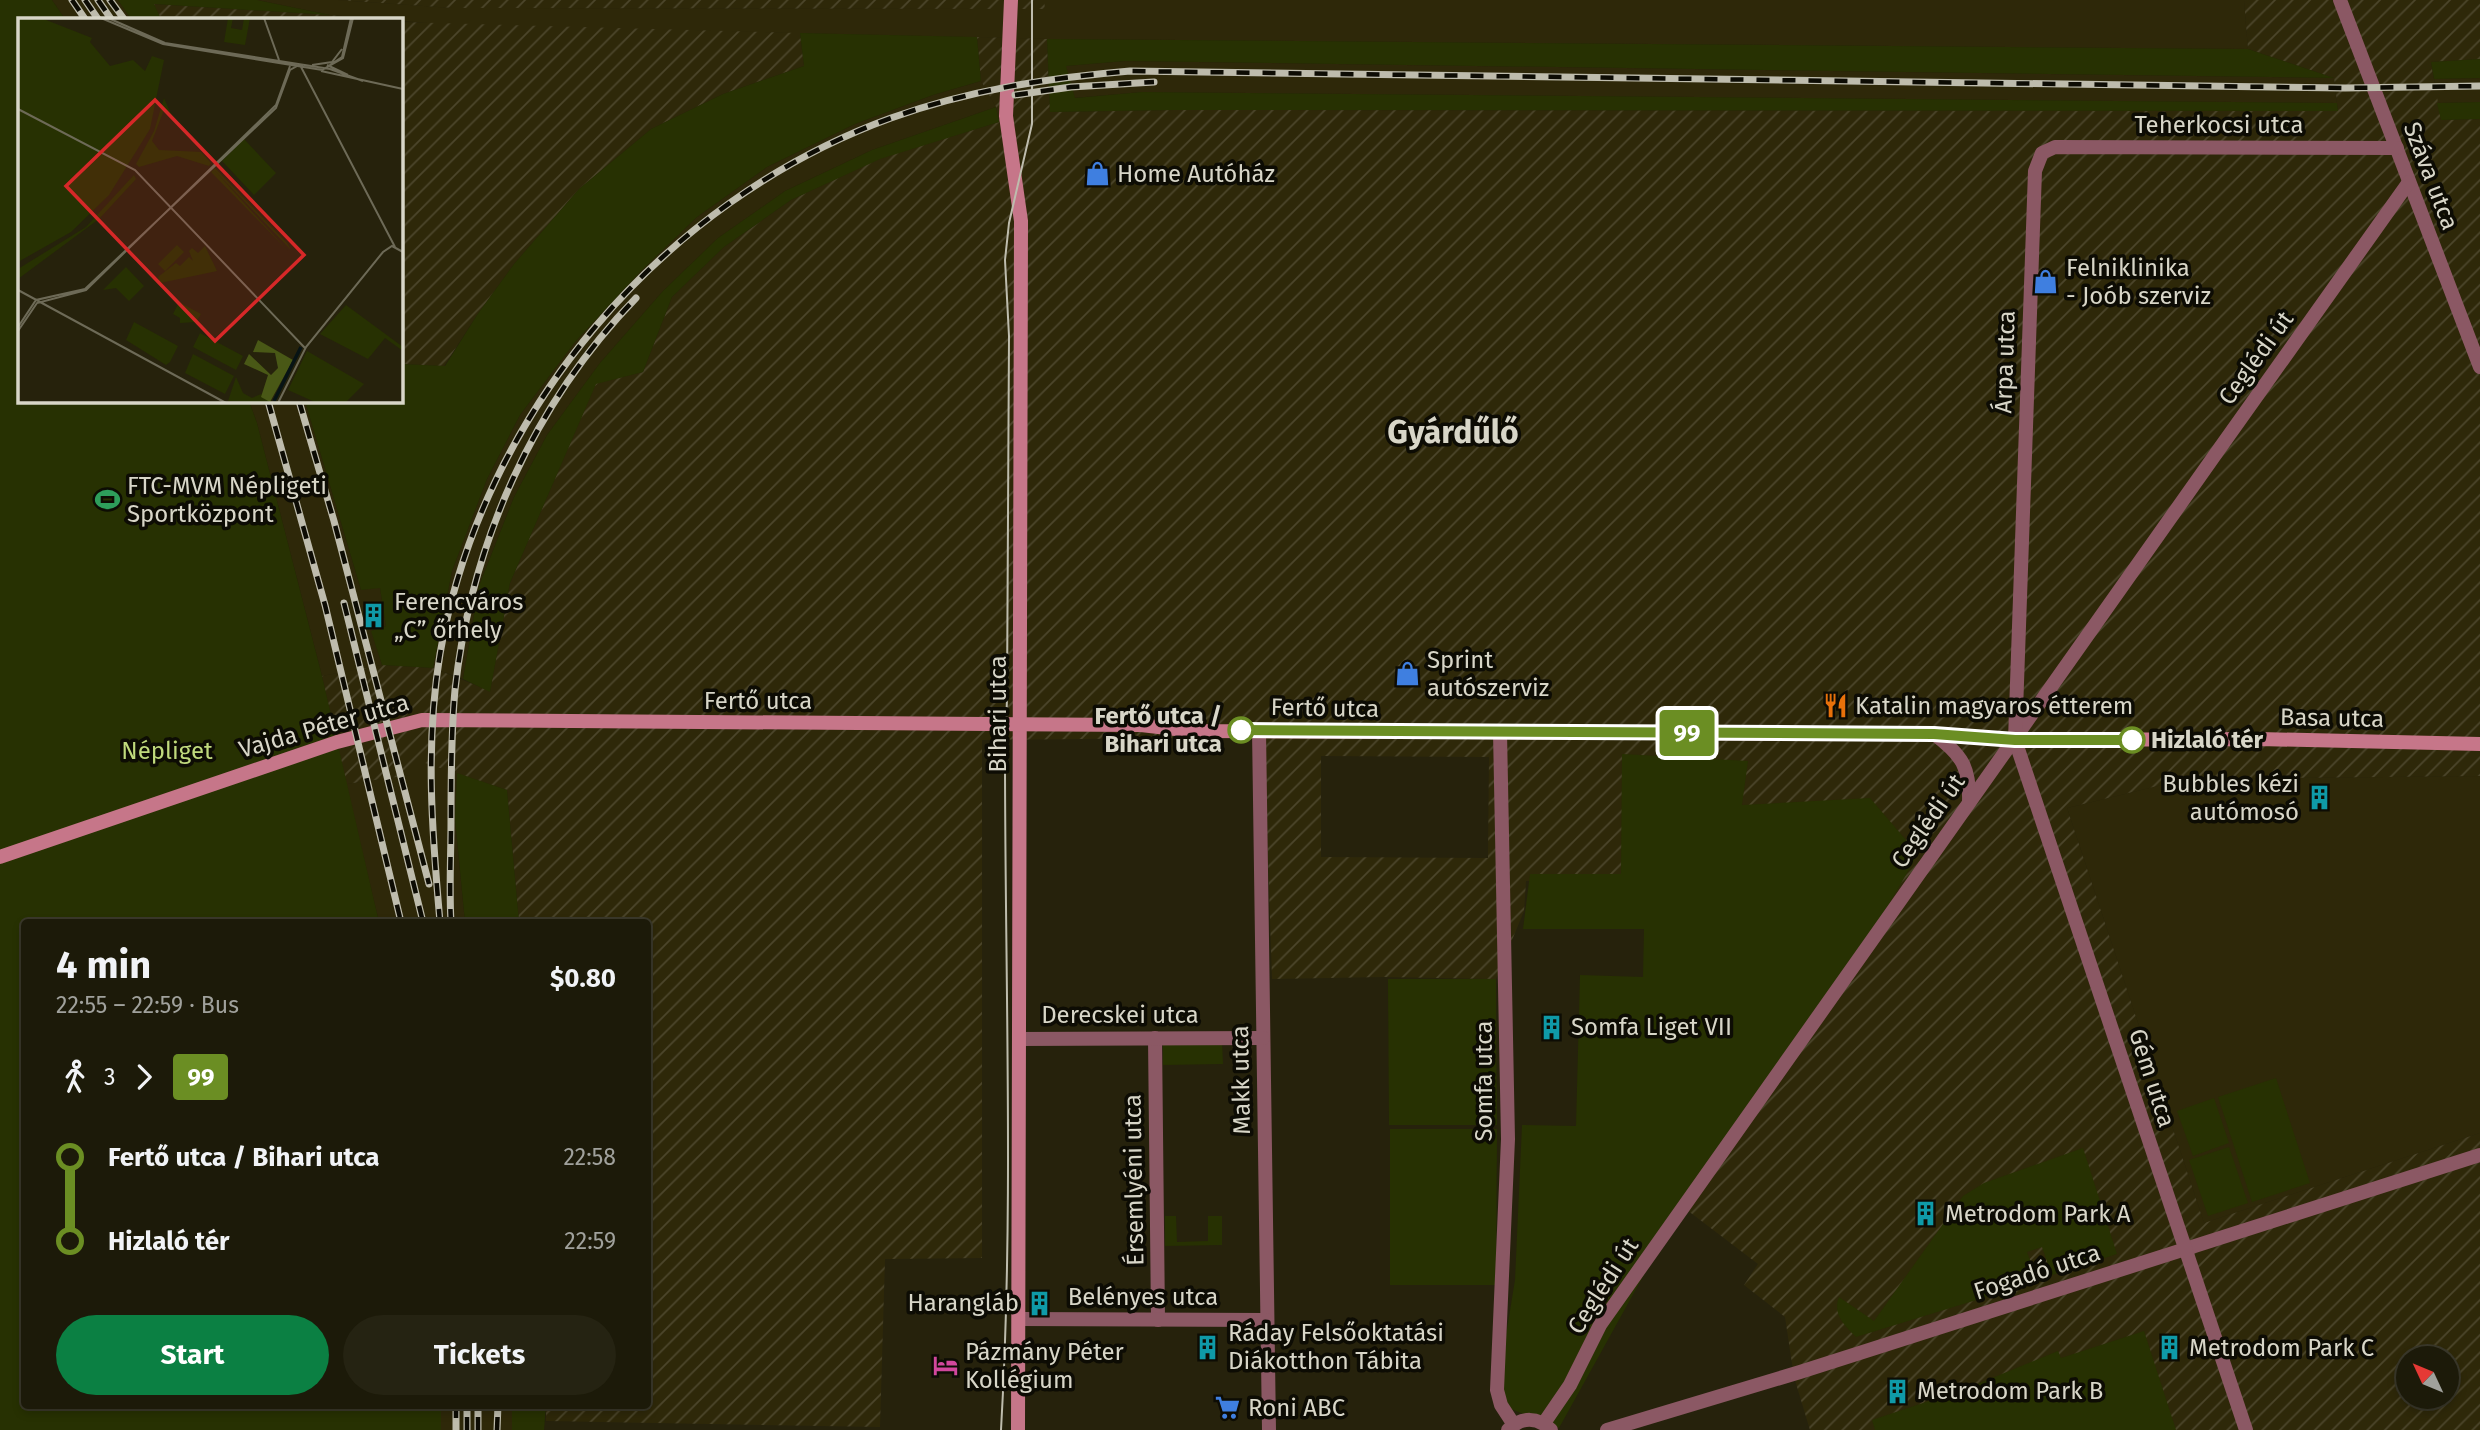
<!DOCTYPE html>
<meta charset="utf-8">
<style>
:root{--surface:#1c1a09;--page:#252312;--text:#f1f3f6;--muted:#a0a19c;--line:#3a382a;--accent:#0b8043}
body{margin:0;font-family:"Fira Sans",sans-serif;background:var(--page);color:var(--text);height:100vh;display:flex;flex-direction:column;font-size:26px;white-space:nowrap}
*{box-sizing:border-box;margin:0}
p{font-size:23px;color:var(--muted)}
.icon{flex:none;width:38px;height:38px;fill:none;stroke:currentColor;stroke-width:2;stroke-linecap:round;stroke-linejoin:round}
.map{position:relative;flex:1;overflow:hidden}
.drawer{position:absolute;left:21px;top:919px;width:630px;height:490px;display:flex;flex-direction:column;background:var(--surface);border-radius:7px;box-shadow:0 4px 10px #0003,0 0 0 2px var(--line)}
.drawer>*{flex:none}
.badge{padding:0 14px;border-radius:5px;font-size:24px;line-height:46px}
.needle{width:46px;rotate:314deg}
.buttons{position:absolute;left:2396px;top:1346px;display:grid;gap:14px}
.buttons a{display:grid;place-items:center;width:63px;height:63px;border-radius:50%;background:var(--surface);box-shadow:0 4px 10px #0003,0 0 0 2px var(--line);font-size:35px}
.map>.badge{position:absolute;translate:-50% -50%;box-shadow:0 0 0 4px #fff}
.legs{display:flex;align-items:center;gap:10px;height:77px;padding:0 35px;font-size:23px}
.legs p{margin-inline-start:auto}
.headline{display:flex;align-items:center;justify-content:space-between;height:119px;padding:0 35px}
h1{font-size:38px;font-weight:700;line-height:52px}
.button{display:flex;gap:14px;margin-top:auto;padding:14px 35px}
.button a{flex:1;height:80px;border-radius:42px;background:var(--accent);color:#fff;font-size:28px;font-weight:700;line-height:80px;text-align:center}
.button a+a{background:var(--page);color:var(--text)}
ul{padding:0 35px;list-style:none}
li{display:flex;align-items:center;gap:24px;height:84px;font-size:26px}
li i{display:grid;place-items:center;width:10px;height:100%;margin:0 9px;background:currentColor}
li i::after{content:'';width:18px;height:18px;margin:-9px;border:5px solid;border-radius:50%;background:var(--surface)}
li p{margin-inline-start:auto}
li:first-child i{background:linear-gradient(#0000 50%,currentColor 0)}
li:last-child i{background:linear-gradient(currentColor 50%,#0000 0)}
.map>svg:first-child{display:block}
</style>
<div class="map">
<svg width="2480" height="1430" viewBox="0 0 2480 1430">
<defs>
<pattern id="industrial-furrows" width="10" height="10" patternUnits="userSpaceOnUse" patternTransform="scale(1.75)"><rect width="10" height="10" fill="#2e2809"/><path d="M-1 1l2-2M0 10L10 0M9 11l2-2" fill="none" stroke="#4c462b"/></pattern>
</defs>
<rect width="100%" height="100%" fill="#26220c"/>
<g fill="#2e2809">
<path d="M 52,0 L 118,0 L 131,19 L 65,19 Z"/>
<path d="M 257,0 L 338,0 L 453,8 L 1044,9 L 1044,0 L 2244,0 L 2248,49 L 1047,39 L 451,25 L 330,15 Z"/>
<path d="M 1125,61 L 2334,78 L 2337,103 L 1142,92 L 1074,98 L 1065,66 Z"/>
<path d="M 2480,78 L 2480,102 L 2437,103 L 2434,79 Z"/>
<path d="M 981,81 L 996,107 L 872,150 L 785,191 L 718,238 L 663,291 L 600,363 L 547,435 L 514,497 L 479,586 L 463,679 L 433,668 L 452,571 L 487,479 L 520,415 L 575,342 L 641,271 L 697,217 L 767,167 L 855,124 L 933,95 Z"/>
<path d="M 249,401 L 305,401 L 361,590 L 380,587 L 386,626 L 372,631 L 382,665 L 322,676 L 257,423 Z"/>
<path d="M 422,761 L 457,773 L 455,819 L 465,922 L 379,922 L 346,784 L 410,775 Z"/>
<path d="M 2480,776 L 2480,1133 L 2204,1223 L 2067,808 L 2186,779 Z"/>
<rect x="441" y="1405" width="71" height="25"/>
</g>
<g fill="url(#industrial-furrows)" fill-rule="evenodd">
<path d="M 338,0 L 1044,0 L 1045,9 L 453,8 Z"/>
<path d="M 2244,0 L 2480,0 L 2480,59 L 2431,62 L 2441,120 L 2480,119 L 2480,776 L 2186,779 L 2067,808 L 2204,1223 L 2480,1133 L 2480,1430 L 1810,1430 L 1794,1377 L 1785,1317 L 1744,1285 L 1758,1264 L 1683,1207 L 1660,916 L 1609,883 L 1526,881 L 1524,911 L 1496,979 L 1384,977 L 1272,979 L 1264,737 L 982,740 L 982,1258 L 885,1259 L 880,1427 L 546,1421 L 546,1405 L 648,1405 L 648,922 L 519,922 L 507,790 L 422,762 L 411,775 L 346,784 L 322,676 L 382,665 L 433,668 L 490,691 L 510,583 L 596,383 L 643,372 L 672,297 L 724,247 L 791,200 L 880,158 L 999,122 L 996,107 L 981,81 L 977,37 L 1047,39 L 1050,112 L 1174,110 L 2338,111 L 2334,78 L 2248,49 ZM 1321,756 L 1489,757 L 1488,858 L 1321,857 ZM 2408,1358 L 2446,1358 L 2446,1396 L 2408,1396 Z"/>
<path d="M 153,4 L 330,15 L 367,19 L 161,19 Z"/>
<path d="M 401,22 L 800,33 L 804,66 L 723,94 L 651,129 L 579,189 L 514,264 L 477,315 L 444,366 L 401,364 Z"/>
</g>
<g fill="#273102">
<path d="M 0,0 L 52,0 L 65,19 L 19,19 L 19,401 L 249,401 L 257,423 L 322,676 L 379,922 L 24,922 L 24,1405 L 441,1405 L 441,1430 L 0,1430 Z"/>
<path d="M 118,0 L 257,0 L 330,15 L 154,4 L 161,19 L 131,19 Z"/>
<path d="M 800,33 L 977,37 L 981,81 L 933,95 L 855,124 L 767,167 L 697,217 L 641,271 L 575,342 L 520,415 L 487,479 L 452,571 L 433,668 L 382,665 L 371,631 L 386,626 L 380,588 L 361,590 L 305,401 L 401,401 L 401,364 L 445,366 L 477,315 L 514,264 L 579,189 L 651,129 L 723,94 L 804,66 Z"/>
<path d="M 1047,39 L 2248,49 L 2334,78 L 1125,61 L 1066,66 L 1075,98 L 1142,92 L 2337,103 L 2338,111 L 1174,110 L 1050,112 Z"/>
<path d="M 2480,59 L 2480,78 L 2434,79 L 2431,62 Z"/>
<path d="M 2480,102 L 2480,119 L 2441,120 L 2437,103 Z"/>
<path d="M 996,107 L 999,122 L 880,159 L 791,200 L 724,247 L 672,297 L 643,372 L 596,384 L 510,583 L 490,692 L 463,679 L 479,586 L 514,497 L 547,435 L 600,363 L 663,291 L 718,238 L 785,191 L 872,150 Z"/>
<path d="M 1622,754 L 1748,761 L 1742,805 L 1870,798 L 1918,854 L 1850,971 L 1676,1217 L 1559,1428 L 1501,1405 L 1497,1390 L 1515,1280 L 1522,1125 L 1576,1126 L 1580,975 L 1643,977 L 1644,929 L 1523,929 L 1530,874 L 1621,874 Z"/>
<path d="M 457,773 L 507,790 L 519,922 L 465,922 L 455,819 Z"/>
<path d="M 1388,979 L 1496,979 L 1497,1125 L 1389,1125 Z"/>
<path d="M 1222,1041 L 1223,1064 L 1163,1065 L 1163,1042 Z"/>
<path d="M 2276,1078 L 2310,1183 L 2252,1202 L 2218,1097 Z"/>
<path d="M 2214,1098 L 2229,1143 L 2193,1156 L 2177,1111 Z"/>
<path d="M 1390,1129 L 1497,1129 L 1496,1285 L 1390,1285 Z"/>
<path d="M 2229,1147 L 2248,1203 L 2208,1216 L 2189,1160 Z"/>
<path d="M 2083,1148 L 2117,1254 L 2052,1275 L 2042,1247 L 2027,1252 L 2038,1281 L 1856,1337 C 1845,1326 1832,1314 1839,1297 L 1874,1321 L 1963,1196 L 1984,1183 Z"/>
<path d="M 1165,1216 L 1176,1216 L 1177,1242 L 1208,1241 L 1208,1216 L 1222,1216 L 1222,1245 L 1165,1246 Z"/>
<path d="M 2144,1331 L 2176,1430 L 1875,1430 L 1872,1420 L 1968,1388 L 2058,1351 L 2061,1358 Z"/>
<path d="M 512,1405 L 546,1405 L 544,1430 L 512,1430 Z"/>
</g>
<g fill="none" stroke-linecap="round" stroke-linejoin="round">
<g stroke="#8b5864" stroke-width="14">
<path d="M 2340,0 L 2480,367"/>
<path d="M 1259,730 L 1269,1430"/>
<path d="M 1500,732 L 1508,1139 L 1497,1390 L 1501,1405 L 1514,1425"/>
<path d="M 1934,734 C 1962,755 1970,767 1969,802"/>
<path d="M 1155,1038 L 1158,1320"/>
<path d="M 1019,1039 L 1263,1038"/>
<path d="M 1019,1319 L 1266,1320"/>
<path d="M 1544,1423 L 1570,1385 L 1600,1325 C 1870,944 2138,562 2409,182"/>
<path d="M 1508,1430 C 1522,1416 1538,1417 1551,1430"/>
<path d="M 1607,1430 L 1800,1372 L 2480,1155"/>
<path d="M 2246,1430 L 2015,740 L 2035,171 L 2042,153 L 2055,147 L 2397,148"/>
</g>
<g stroke="#c67689" stroke-width="14">
<path d="M 1011,0 L 1006,116 L 1021,221 L 1018,1430"/>
<path d="M 0,857 L 337,742 L 422,720 L 1141,725 L 1193,731 L 1934,734 L 2015,740 L 2260,739 L 2480,744"/>
</g>
<path stroke="#bebcad" stroke-width="2" d="M 1001,1430 C 1014,1206 1005,982 1005,758 L 1007,698 L 1009,336 L 1005,260 L 1009,223 L 1032,124 L 1032,0"/>
<defs>
<g id="rail">
<path d="M 72,0 L 85,19"/>
<path d="M 85,0 L 98,19"/>
<path d="M 98,0 L 111,19"/>
<path d="M 110,0 L 124,19"/>
<path d="M 1015,95 L 1071,87 L 1154,82"/>
<path d="M 268,401 L 325,605 L 401,922"/>
<path d="M 299,401 L 334,521 L 429,884"/>
<path d="M 344,603 L 423,922"/>
<path d="M 440,922 C 432,832 425,744 440,654 C 481,414 662,201 891,118 C 969,90 1048,78 1130,71 L 2345,88 L 2480,86"/>
<path d="M 451,922 C 449,889 451,855 451,822 C 451,778 451,733 455,690 C 471,544 533,404 636,298"/>
<path d="M 456,1405 L 456,1430"/>
<path d="M 467,1430 L 467,1405"/>
<path d="M 478,1430 L 478,1405"/>
<path d="M 497,1430 L 498,1405"/>
</g>
</defs>
<use href="#rail" stroke="#bebcad" stroke-width="7"/>
<use href="#rail" stroke="#0d0c04" stroke-width="4.5" stroke-dasharray="13" stroke-linecap="butt"/>
</g>
<g fill="none" stroke-linecap="round" stroke-linejoin="round">
<defs>
<path id="line-1" d="M 1241,730 L 1934,734 L 2015,740 L 2132,740"/>
</defs>
<use href="#line-1" stroke="#fff" stroke-width="16"/>
<use href="#line-1" stroke="#6b8e23" stroke-width="10"/>
</g>
<defs>
<symbol id="shop-bare" viewBox="-9 -9 18 18"><path d="M-5-2.5h2.3a2.7 3.5 0 0 1 5.4 0H5L5.5 6h-11ZM-1.5-2.5h3a1.5 2.3 0 0 0-3 0Z" fill="#3f7fe0" stroke="#0d0c04" stroke-width="2.5" paint-order="stroke"/></symbol>
<symbol id="stadium-bare" viewBox="-9 -9 18 18"><path d="M0-5a6.5 5 0 1 0 0 10a6.5 5 0 1 0 0-10ZM-3.5-1.8h7v3.6h-7Z" fill="#2e9e5b" stroke="#0d0c04" stroke-width="2.5" paint-order="stroke"/></symbol>
<symbol id="building-bare" viewBox="-9 -9 18 18"><path d="M-4-6H4V6H1V3H-1V6H-4ZM-2.5-4.3h1.7v1.8h-1.7ZM.8-4.3h1.7v1.8H.8ZM-2.5-1h1.7V.8h-1.7ZM.8-1h1.7V.8H.8Z" fill="#0f9aa8" stroke="#0d0c04" stroke-width="2.5" paint-order="stroke"/></symbol>
<symbol id="restaurant-bare" viewBox="-9 -9 18 18"><path d="M-5-6h1v4h1v-4h1v4h1v-4h1v5L-1.5 .5V6h-2V.5L-5-1ZM5-6V6H3V1.5H1.5Q1.5-4 5-6Z" fill="#e8710a" stroke="#0d0c04" stroke-width="2.5" paint-order="stroke"/></symbol>
<symbol id="hotel-bare" viewBox="-9 -9 18 18"><path d="M-6-4.5h1.5V1H6V5H4.5V3h-9V5H-6ZM-4 0a1.8 1.8 0 1 1 3.6 0ZM.5 0V-2.5h3Q6-2.5 6 0Z" fill="#d1479c" stroke="#0d0c04" stroke-width="2.5" paint-order="stroke"/></symbol>
<symbol id="supermarket-bare" viewBox="-9 -9 18 18"><path d="M-6-5.5h2.5l.6 2H6L4.5 2H-2.5L-4.4-4H-6ZM-1.5 3.2a1.3 1.3 0 1 0 .1 0ZM3 3.2a1.3 1.3 0 1 0 .1 0Z" fill="#3f7fe0" stroke="#0d0c04" stroke-width="2.5" paint-order="stroke"/></symbol>
</defs>
<g fill-rule="evenodd">
<use href="#shop-bare" x="1080" y="156" width="35" height="35"/>
<use href="#shop-bare" x="2028" y="264" width="35" height="35"/>
<use href="#stadium-bare" x="90" y="482" width="35" height="35"/>
<use href="#building-bare" x="356" y="598" width="35" height="35"/>
<use href="#shop-bare" x="1390" y="656" width="35" height="35"/>
<use href="#restaurant-bare" x="1818" y="688" width="35" height="35"/>
<use href="#building-bare" x="2302" y="780" width="35" height="35"/>
<use href="#building-bare" x="1534" y="1010" width="35" height="35"/>
<use href="#building-bare" x="1908" y="1196" width="35" height="35"/>
<use href="#building-bare" x="1022" y="1286" width="35" height="35"/>
<use href="#building-bare" x="1190" y="1330" width="35" height="35"/>
<use href="#building-bare" x="2152" y="1330" width="35" height="35"/>
<use href="#hotel-bare" x="928" y="1348" width="35" height="35"/>
<use href="#building-bare" x="1880" y="1374" width="35" height="35"/>
<use href="#supermarket-bare" x="1210" y="1390" width="35" height="35"/>
</g>
<g fill="#fff" stroke="#6b8e23" stroke-width="3.5">
<circle cx="1241" cy="730" r="12"/>
<circle cx="2132" cy="740" r="12"/>
</g>
<g text-anchor="middle" dominant-baseline="central" stroke-width="7" stroke-linejoin="round" paint-order="stroke">
<g font-size="24" fill="#d8d6c8" stroke="#0d0c04">
<text x="2219" y="125">Teherkocsi utca</text>
<text transform="translate(2431 176) rotate(69)">Száva utca</text>
<text transform="translate(2256 358) rotate(-54)">Ceglédi út</text>
<text transform="translate(2005 362) rotate(-88)">Árpa utca</text>
<text x="758" y="701">Fertő utca</text>
<text transform="translate(1325 708) rotate(1)">Fertő utca</text>
<text transform="translate(998 714) rotate(-90)">Bihari utca</text>
<text transform="translate(2332 718) rotate(1)">Basa utca</text>
<text transform="translate(324 726) rotate(-16)">Vajda Péter utca</text>
<text transform="translate(1928 821) rotate(-55)">Ceglédi út</text>
<text x="1120" y="1015">Derecskei utca</text>
<text transform="translate(2152 1078) rotate(72)">Gém utca</text>
<text transform="translate(1241 1080) rotate(-91)">Makk utca</text>
<text transform="translate(1484 1081) rotate(-90)">Somfa utca</text>
<text transform="translate(1134 1180) rotate(-91)">Érsemlyéni utca</text>
<text transform="translate(2037 1272) rotate(-18)">Fogadó utca</text>
<text transform="translate(1603 1286) rotate(-57)">Ceglédi út</text>
<text x="1143" y="1297">Belényes utca</text>
</g>
<g font-size="24" fill="#d8d6c8" stroke="#0d0c04" text-anchor="start">
<text x="1117" y="174">Home Autóház</text>
<text x="2066" y="268">Felniklinika<tspan x="2066" dy="28">- Joób szerviz</tspan></text>
<text x="127" y="486">FTC-MVM Népligeti<tspan x="127" dy="28">Sportközpont</tspan></text>
<text x="394" y="602">Ferencváros<tspan x="394" dy="28">„C” őrhely</tspan></text>
<text x="1427" y="660">Sprint<tspan x="1427" dy="28">autószerviz</tspan></text>
<text x="1855" y="706">Katalin magyaros étterem</text>
<text x="2299" y="784" text-anchor="end">Bubbles kézi<tspan x="2299" dy="28">autómosó</tspan></text>
<text x="1571" y="1027">Somfa Liget VII</text>
<text x="1945" y="1214">Metrodom Park A</text>
<text x="1019" y="1303" text-anchor="end">Harangláb</text>
<text x="1228" y="1333">Ráday Felsőoktatási<tspan x="1228" dy="28">Diákotthon Tábita</tspan></text>
<text x="2189" y="1348">Metrodom Park C</text>
<text x="965" y="1352">Pázmány Péter<tspan x="965" dy="28">Kollégium</tspan></text>
<text x="1917" y="1391">Metrodom Park B</text>
<text x="1248" y="1408">Roni ABC</text>
</g>
<g font-size="24" font-weight="bold" fill="#d8d6c8" stroke="#0d0c04" text-anchor="end">
<text x="1222" y="716">Fertő utca /<tspan x="1222" dy="28">Bihari utca</tspan></text>
<text x="2151" y="740" text-anchor="start">Hizlaló tér</text>
</g>
<g font-size="24" fill="#c0da7d" stroke="#0d0c04">
<text x="167" y="751">Népliget</text>
</g>
<g font-size="32" font-weight="bold" fill="#d8d6c8" stroke="#0d0c04">
<text x="1453" y="432">Gyárdűlő</text>
</g>
</g>
<g transform="translate(18 18)">
<rect width="385" height="385" fill="#26220c"/>
<path d="M 0,0 L 23,0 L 74,20 L 72,24 L 92,48 L 115,42 L 127,53 L 134,38 L 146,42 L 132,111 L 91,177 L 53,214 L 0,244 ZM 210,0 L 215,0 L 213,10 L 224,12 L 226,0 L 232,0 L 227,27 L 206,24 ZM 146,80 L 156,103 L 146,92 L 134,123 L 141,132 L 183,134 L 193,145 L 191,148 L 159,138 L 121,149 L 118,146 L 136,113 ZM 226,121 L 258,155 L 236,177 L 204,143 ZM 197,150 L 269,225 L 273,232 L 197,153 L 271,234 L 193,154 ZM 116,157 L 118,161 L 81,201 L 0,261 L 0,251 L 68,209 ZM 159,227 L 166,234 L 147,253 L 140,246 ZM 187,228 L 199,253 L 142,265 L 140,259 L 158,245 L 162,248 L 171,239 L 175,243 L 171,233 L 174,230 L 180,235 ZM 108,249 L 126,268 L 111,283 L 98,270 L 85,272 ZM 161,284 L 183,296 L 178,304 L 162,305 L 162,300 L 155,296 ZM 328,287 L 385,329 L 385,333 L 367,320 L 350,341 L 302,316 ZM 116,304 L 160,328 L 152,344 L 148,347 L 108,322 ZM 182,315 L 225,338 L 218,352 L 175,329 ZM 289,333 L 346,366 L 327,385 L 299,385 L 270,372 ZM 175,336 L 216,358 L 207,376 L 167,355 ZM 218,359 L 225,375 L 234,380 L 243,376 L 255,385 L 210,383 Z" fill="#273102"/>
<path d="M 240,322 L 275,342 L 252,384 L 243,379 L 250,357 L 226,346 L 231,336 L 253,357 L 260,350 L 257,335 L 235,334 Z" fill="#495816"/>
<path fill="none" stroke="#071315" stroke-width="3.5" d="M 256,383 L 283,329"/>
<path fill="none" stroke="#6d6a57" stroke-width="2" d="M 83,0 L 145,26 L 304,52 L 325,40 L 335,0M 90,0 L 147,25 L 312,51 L 345,63M 246,0 L 261,42M 282,47 L 377,229M 294,47 L 314,44 L 324,31M 309,47 L 330,57M 306,51 L 324,39 L 333,0M 303,53 L 385,71M 0,91 L 117,152 L 287,330M 0,272 L 208,385M 0,309 L 18,282 L 67,271 L 258,90 L 272,52 L 281,47M 0,313 L 19,285 L 68,272 L 258,87 L 272,48M 260,385 L 288,329 L 365,234 L 374,228 L 385,234"/>
<path fill="#d62828" fill-opacity="0.15" stroke="#d62828" stroke-width="3.5" d="M 137,82 L 286,237 L 197,323 L 48,168 Z"/>
<rect width="385" height="385" fill="none" stroke="#d8d6c8" stroke-width="3.5"/>
</g>
</svg>
<div class="buttons">
<a><svg class="needle" viewBox="-14 -14 28 28"><path d="M0-13l5 13h-10z" fill="#e53935"/><path d="M0 13l5-13h-10z" fill="#a0a19c"/></svg></a>
</div>
<b class="badge" style="left:1687px;top:733px;background:#6b8e23;color:#fff">99</b>
<section class="drawer">
<div class="headline"><div><h1>4 min</h1><p>22:55 – 22:59 · Bus</p></div><b>$0.80</b></div>
<div class="legs"><svg class="icon" aria-label="walk" viewBox="0 0 24 24"><circle cx="13" cy="4" r="2"/><path d="M13 8l-2 6 4 7M11 14l-3 7M7 12l3-4h3l4 4"/></svg>3<svg class="icon" aria-label="forward" viewBox="0 0 24 24"><path d="M9 5l7 7-7 7"/></svg><b class="badge" style="background:#6b8e23;color:#fff">99</b></div>
<ul>
<li><i style="color:#6b8e23"></i><b>Fertő utca / Bihari utca</b><p>22:58</p></li>
<li><i style="color:#6b8e23"></i><b>Hizlaló tér</b><p>22:59</p></li>
</ul>
<div class="button"><a>Start</a><a>Tickets</a></div>
</section>
</div>
